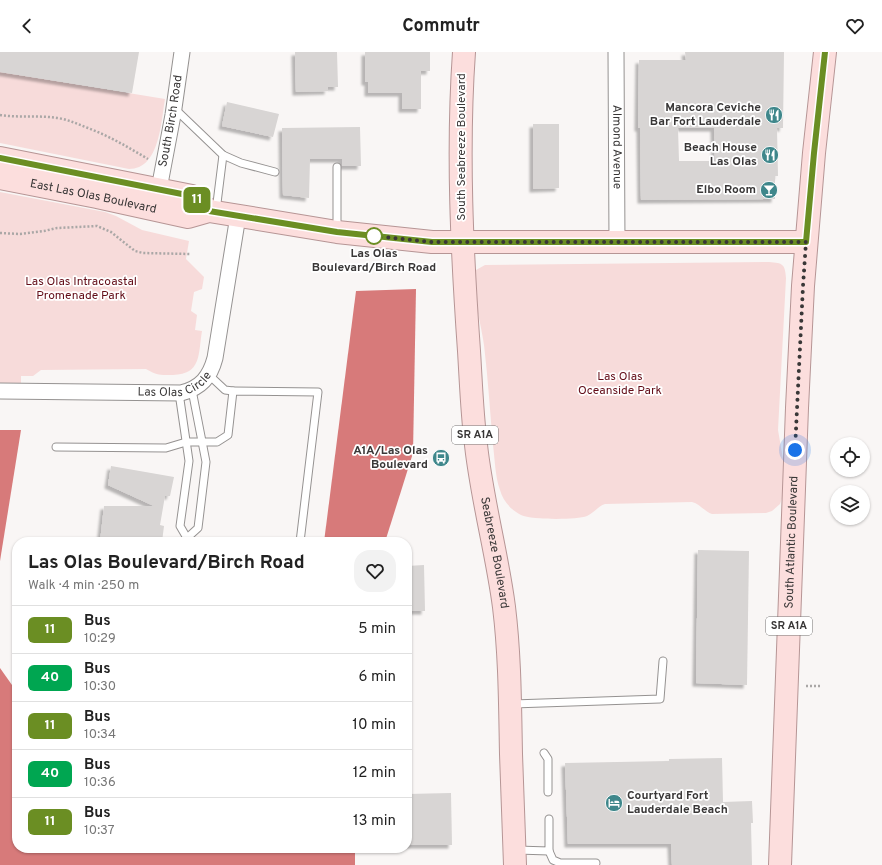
<!DOCTYPE html>
<meta charset="utf-8">
<style>
:root{--surface:#fff;--page:#f2f2f2;--text:#222;--muted:#767676;--line:#e0e0e0}
body{margin:0;font-family:Overpass,sans-serif;background:var(--page);color:var(--text);height:100vh;display:flex;flex-direction:column;font-size:15px;white-space:nowrap}
*{box-sizing:border-box;margin:0}
p{font-size:13px;color:var(--muted)}
.icon{flex:none;width:22px;height:22px;fill:none;stroke:currentColor;stroke-width:2;stroke-linecap:round;stroke-linejoin:round}
.map{position:relative;flex:1;overflow:hidden}
.panel{position:absolute;left:12px;top:485px;width:400px;height:316px;display:flex;flex-direction:column;background:var(--surface);border-radius:16px;box-shadow:0 1px 3px #0004}
.panel>*{flex:none}
.badge{padding:0 8px;border-radius:6px;font-size:14px;line-height:26px}
.tools{position:absolute;left:830px;top:385px;display:grid;gap:8px}
.tools a{display:grid;place-items:center;width:40px;height:40px;border-radius:50%;background:var(--surface);box-shadow:0 1px 3px #0004;font-size:20px}
.you{position:absolute;width:20px;height:20px;margin:-10px;border:3px solid #fff;border-radius:50%;background:#1a73e8;box-shadow:0 0 0 6px #1a73e833}
.map>.badge{position:absolute;translate:-50% -50%;box-shadow:0 0 0 2px #fff}
.round{display:grid;place-items:center;flex:none;width:42px;height:42px;border-radius:16px;background:var(--page)}
.summary{display:flex;align-items:center;justify-content:space-between;height:68px;padding:0 16px}
h1{font-size:19px;font-weight:700;line-height:30px}
ul{padding:0;list-style:none}
li{display:flex;align-items:center;gap:12px;height:48px;padding:0 16px;border-top:1px solid var(--line)}
li div{flex:1}
li b{display:block;font-size:15px}
li em{font-style:normal}
li .badge{min-width:44px;font-weight:700;text-align:center}
header{display:flex;justify-content:space-between;align-items:center;height:52px;padding:0 16px;background:var(--surface);font-size:18px;font-weight:700}
.map>svg:first-child{display:block}
</style>
<header><svg class="icon" aria-label="back" viewBox="0 0 24 24"><path d="M15 5l-7 7 7 7"/></svg>Commutr<svg class="icon" aria-label="heart" viewBox="0 0 24 24"><path d="M12 20l-8-8c-3-5 5-10 8-4 3-6 11-1 8 4z"/></svg></header>
<div class="map">
<svg width="882" height="813" viewBox="0 0 882 813">
<defs>
<filter id="shadow"><feDropShadow dx="-3.5" dy="3.5" stdDeviation="1" flood-color="#0004"/></filter>
</defs>
<rect width="100%" height="100%" fill="#f9f6f5"/>
<g fill="#f7dbda">
<path d="M 0,20 L 165,47 C 161,69 160,117 129,117 L 0,91 Z"/>
<path d="M 0,140 L 105,160 L 116,164 L 142,178 L 189,189 L 186,207 L 204,225 L 202,237 L 194,240 L 191,259 L 197,263 L 195,278 L 202,279 C 198,302 202,322 173,323 C 160,323 158,324 146,317 L 41,318 L 33,324 L 21,324 L 21,331 L 0,332 Z"/>
<path d="M 769,210 C 783,211 785,212 786,226 L 778,378 L 784,413 L 783,444 L 780,452 L 772,459 L 766,461 L 712,462 C 705,460 700,452 692,450 L 605,452 C 598,454 594,461 587,464 C 576,468 532,468 521,463 C 511,458 503,449 500,438 C 495,424 495,408 493,393 C 490,360 488,326 484,293 C 481,270 471,241 476,218 L 485,213 Z"/>
</g>
<g fill="#d77a7a">
<path d="M 416,237 L 413,401 L 385,490 L 324,490 L 356,239 Z"/>
<path d="M 0,378 L 21,378 L 0,509 Z"/>
<path d="M 0,616 L 12,633 L 17,637 L 17,796 L 355,796 L 355,813 L 0,813 Z"/>
</g>
<g fill="#d8d5d4" fill-rule="evenodd" filter="url(#shadow)">
<path d="M 0,0 L 139,0 L 132,41 L 0,20 Z"/>
<path d="M 295,0 L 337,0 L 338,35 L 328,35 L 328,39 L 296,40 Z"/>
<path d="M 365,0 L 430,0 L 430,19 L 421,19 L 421,57 L 402,57 L 402,41 L 368,41 L 368,30 L 365,30 Z"/>
<path d="M 685,0 L 784,0 L 783,76 L 777,76 L 778,124 L 775,124 L 775,147 L 641,148 L 640,76 L 638,76 L 639,8 L 686,8 ZM 678,76 L 714,76 L 715,109 L 679,109 Z"/>
<path d="M 227,50 L 279,62 L 273,85 L 222,74 Z"/>
<path d="M 533,72 L 559,72 L 559,136 L 533,137 Z"/>
<path d="M 360,75 L 361,114 L 342,114 L 342,107 L 310,107 L 309,146 L 283,143 L 282,76 Z"/>
<path d="M 111,414 L 174,425 L 170,444 L 165,444 L 160,473 L 164,474 L 162,490 L 100,490 L 104,454 L 154,454 L 108,433 Z"/>
<path d="M 698,498 L 749,499 L 747,633 L 696,631 Z"/>
<path d="M 424,513 L 425,559 L 407,559 L 407,514 Z"/>
<path d="M 722,706 L 723,750 L 752,749 L 753,771 L 751,771 L 752,813 L 672,813 L 671,792 L 568,792 L 565,711 L 669,709 L 669,707 Z"/>
<path d="M 451,741 L 452,793 L 407,793 L 407,742 Z"/>
</g>
<g fill="none" stroke-linecap="round" stroke-linejoin="round">
<defs>
<g id="service">
<path d="M 174,56 L 223,103 L 241,111 L 275,120"/>
<path d="M 216,159 L 223,103"/>
<path d="M 337,178 L 337,115"/>
<path d="M 209,323 L 225,338 L 233,339"/>
<path d="M 179,341 L 189,409 L 180,474 L 187,486 L 198,476 L 206,410 L 192,338"/>
<path d="M 56,395 L 166,396 L 186,390 L 217,390 L 228,383 L 233,339 L 318,340 L 300,490"/>
<path d="M 513,652 L 660,647 L 663,609"/>
<path d="M 544,701 L 548,707 L 548,740"/>
<path d="M 517,798 L 549,799 L 549,767"/>
<path d="M 549,799 L 553,808 L 560,811 L 596,811"/>
</g>
<g id="minor">
<path id="s1" d="M 616,0 L 617,190"/>
<path id="s2" d="M 159,137 L 173,63 L 182,0"/>
<path id="s3" d="M 0,339 L 181,341 C 201,336 210,325 215,306 L 238,164"/>
</g>
<g id="primary">
<path id="s4" d="M 464,0 C 457,99 462,200 469,299 C 471,331 472,362 476,393 C 482,448 497,501 504,555 C 510,604 510,653 511,702 C 512,739 514,776 515,813"/>
<path d="M 0,106 L 192,144 L 209,159"/>
<path id="s5" d="M 0,126 L 97,145 L 188,165 L 209,159 L 337,180 L 432,190 L 806,190"/>
<path id="s6" d="M 780,813 L 797,356 L 803,234 L 814,101 L 825,0"/>
</g>
</defs>
<use href="#service" stroke="#959291" stroke-width="9"/>
<use href="#minor" stroke="#959291" stroke-width="17"/>
<use href="#primary" stroke="#b69595" stroke-width="24"/>
<g stroke="#aaa7a6" stroke-width="2.5" stroke-dasharray="2 2" stroke-linecap="butt">
<path d="M 0,63 C 19,66 39,63 58,66 C 69,68 78,72 88,76 C 109,84 128,95 148,107"/>
<path d="M 0,181 L 20,182 L 44,179 L 57,176 L 97,174 L 111,180 L 135,199 L 143,201 L 190,202"/>
<path d="M 806,634 L 821,634"/>
</g>
<use href="#service" stroke="#fff" stroke-width="7"/>
<use href="#minor" stroke="#fff" stroke-width="15"/>
<use href="#primary" stroke="#fcdedd" stroke-width="22"/>
</g>
<g fill="none" stroke-linecap="round" stroke-linejoin="round">
<defs>
<path id="line" d="M 0,106 L 192,144 L 209,159 L 337,180 L 432,190 L 806,190 L 814,101 L 825,0"/>
</defs>
<use href="#line" stroke="#fff" stroke-width="9"/>
<use href="#line" stroke="#6b8e23" stroke-width="6"/>
<path stroke="#393737" stroke-width="4" stroke-dasharray="0 7.2" d="M 374,184 L 432,190 L 806,190 L 803,234 L 795,398"/>
</g>
<defs>
<symbol id="restaurant-disc" viewBox="-11 -11 22 22"><circle r="9.5" fill="#3f878b" stroke="#fff"/><path d="M-5-6h1v4h1v-4h1v4h1v-4h1v5L-1.5 .5V6h-2V.5L-5-1ZM5-6V6H3V1.5H1.5Q1.5-4 5-6Z" fill="#fff"/></symbol>
<symbol id="bar-disc" viewBox="-11 -11 22 22"><circle r="9.5" fill="#3f878b" stroke="#fff"/><path d="M-6-5H6L.8 .8V4.5H3.5V6h-7V4.5H-.8V.8Z" fill="#fff"/></symbol>
<symbol id="bus-disc" viewBox="-11 -11 22 22"><circle r="9.5" fill="#3f878b" stroke="#fff"/><path d="M-5-6H5V4H4V6H2V4H-2V6H-4V4H-5ZM-3.5-4V0h7V-4ZM-3.5 1.2v1.5H-2V1.2ZM2 1.2v1.5H3.5V1.2Z" fill="#fff"/></symbol>
<symbol id="hotel-disc" viewBox="-11 -11 22 22"><circle r="9.5" fill="#3f878b" stroke="#fff"/><path d="M-6-4.5h1.5V1H6V5H4.5V3h-9V5H-6ZM-4 0a1.8 1.8 0 1 1 3.6 0ZM.5 0V-2.5h3Q6-2.5 6 0Z" fill="#fff"/></symbol>
</defs>
<g fill-rule="evenodd">
<use href="#restaurant-disc" x="764" y="53" width="20" height="20"/>
<use href="#restaurant-disc" x="760" y="93" width="20" height="20"/>
<use href="#bar-disc" x="759" y="128" width="20" height="20"/>
<use href="#bus-disc" x="431" y="396" width="20" height="20"/>
<use href="#hotel-disc" x="604" y="741" width="20" height="20"/>
</g>
<circle fill="#fff" stroke="#6b8e23" stroke-width="2" cx="374" cy="184" r="8"/>
<g text-anchor="middle" dominant-baseline="central" stroke-width="3.5" stroke-linejoin="round" paint-order="stroke">
<g fill="#fff" stroke="#747373" stroke-width="1">
<rect x="452" y="374" width="46" height="18" rx="3"/>
<rect x="766" y="565" width="46" height="18" rx="3"/>
</g>
<g font-size="11" font-weight="bold" fill="#393737">
<text x="475" y="383">SR A1A</text>
<text x="789" y="574">SR A1A</text>
</g>
<g font-size="12" font-weight="bold" fill="#393737" stroke="#fff" text-anchor="end">
<text x="761" y="56">Mancora Ceviche<tspan x="761" dy="14">Bar Fort Lauderdale</tspan></text>
<text x="757" y="96">Beach House<tspan x="757" dy="14">Las Olas</tspan></text>
<text x="756" y="138">Elbo Room</text>
<text x="428" y="399">A1A/Las Olas<tspan x="428" dy="14">Boulevard</tspan></text>
<text x="627" y="744" text-anchor="start">Courtyard Fort<tspan x="627" dy="14">Lauderdale Beach</tspan></text>
</g>
<g font-size="12" fill="#393737" stroke="#fff">
<text stroke="none"><textPath href="#s2" startOffset="69">South Birch Road</textPath></text>
<text transform="translate(462 95) rotate(-90)">South Seabreeze Boulevard</text>
<text stroke="none"><textPath href="#s1" startOffset="95">Almond Avenue</textPath></text>
<text stroke="none"><textPath href="#s5" startOffset="95">East Las Olas Boulevard</textPath></text>
<text stroke="none"><textPath href="#s3" startOffset="177">Las Olas Circle</textPath></text>
<text stroke="none"><textPath href="#s6" startOffset="323">South Atlantic Boulevard</textPath></text>
<text stroke="none"><textPath href="#s4" startOffset="503">Seabreeze Boulevard</textPath></text>
</g>
<g font-size="12" font-weight="bold" fill="#393737" stroke="#fff">
<text x="374" y="202">Las Olas<tspan x="374" dy="14">Boulevard/Birch Road</tspan></text>
</g>
<g font-size="12" fill="#630d18" stroke="#fff">
<text x="81" y="230">Las Olas Intracoastal<tspan x="81" dy="14">Promenade Park</tspan></text>
<text x="620" y="325">Las Olas<tspan x="620" dy="14">Oceanside Park</tspan></text>
</g>
</g>
</svg>
<div class="tools">
<a><svg class="icon" aria-label="locate" viewBox="0 0 24 24"><circle cx="12" cy="12" r="6"/><path d="M12 2v4M12 18v4M2 12h4M18 12h4"/></svg></a>
<a><svg class="icon" aria-label="layers" viewBox="0 0 24 24"><path d="M12 4l9 5-9 5-9-5zM3 14l9 5 9-5"/></svg></a>
</div>
<div class="you" style="left:795px;top:398px"></div>
<b class="badge" style="left:197px;top:148px;background:#6b8e23;color:#fff">11</b>
<section class="panel">
<div class="summary"><div><h1>Las Olas Boulevard/Birch Road</h1><p>Walk · 4 min · 250 m</p></div><a class="round"><svg class="icon" aria-label="heart" viewBox="0 0 24 24"><path d="M12 20l-8-8c-3-5 5-10 8-4 3-6 11-1 8 4z"/></svg></a></div>
<ul>
<li><span class="badge" style="background:#6b8e23;color:#fff">11</span><div><b>Bus</b><p>10:29</p></div><em>5 min</em></li>
<li><span class="badge" style="background:#00a651;color:#fff">40</span><div><b>Bus</b><p>10:30</p></div><em>6 min</em></li>
<li><span class="badge" style="background:#6b8e23;color:#fff">11</span><div><b>Bus</b><p>10:34</p></div><em>10 min</em></li>
<li><span class="badge" style="background:#00a651;color:#fff">40</span><div><b>Bus</b><p>10:36</p></div><em>12 min</em></li>
<li><span class="badge" style="background:#6b8e23;color:#fff">11</span><div><b>Bus</b><p>10:37</p></div><em>13 min</em></li>
</ul>
</section>
</div>
